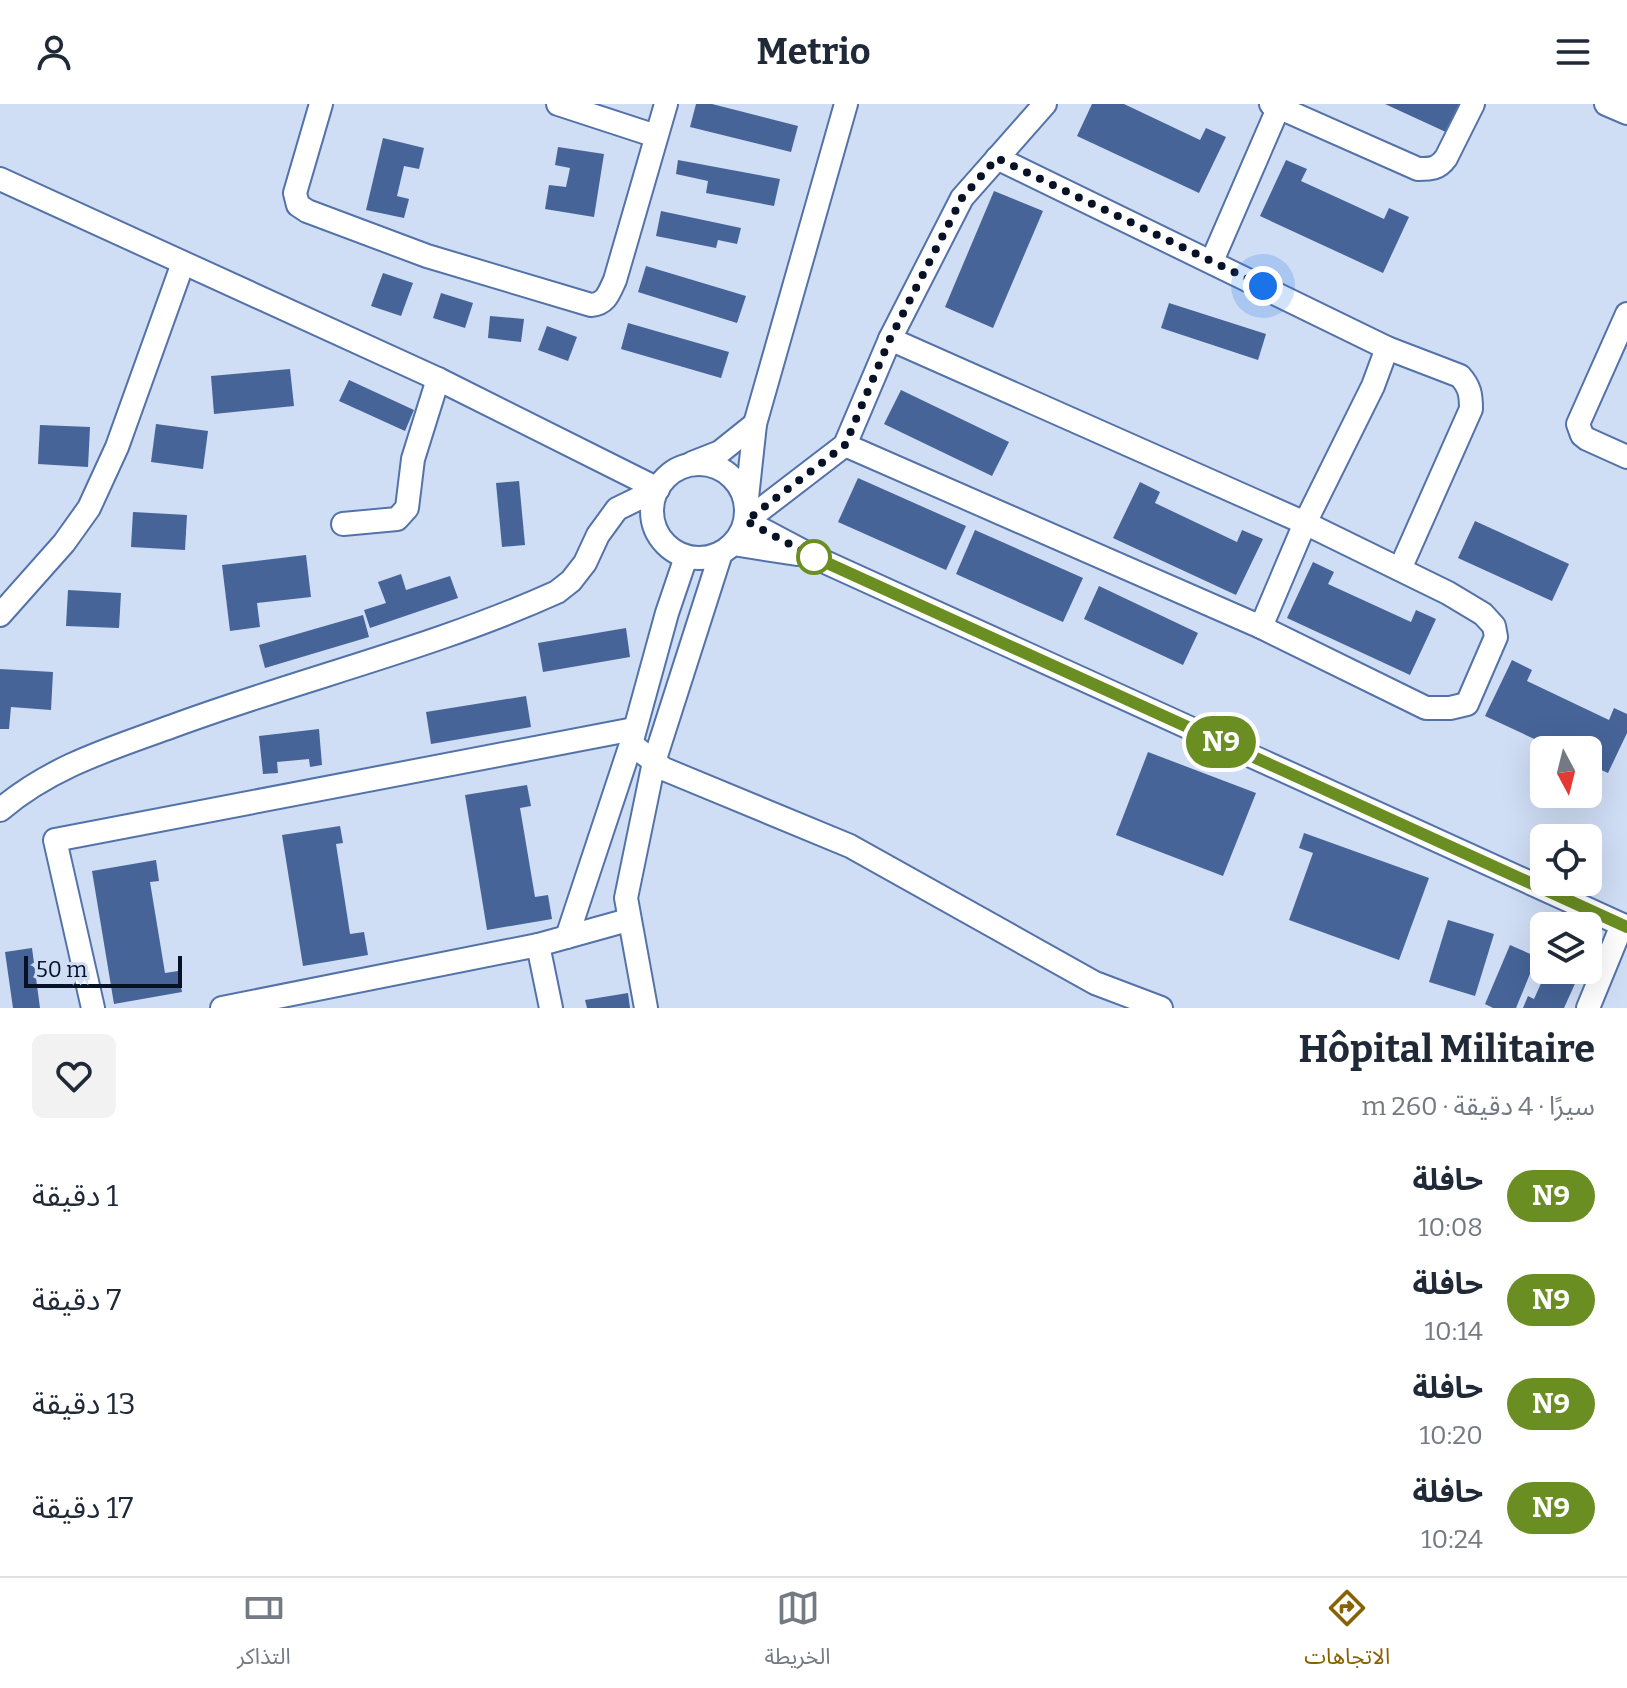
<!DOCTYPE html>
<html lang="ar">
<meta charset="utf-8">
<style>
:root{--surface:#fff;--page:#f2f2f3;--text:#1f2937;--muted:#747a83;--line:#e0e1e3;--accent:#896100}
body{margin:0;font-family:Bitter,"Noto Sans Arabic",serif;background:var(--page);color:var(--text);direction:rtl;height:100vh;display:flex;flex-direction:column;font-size:30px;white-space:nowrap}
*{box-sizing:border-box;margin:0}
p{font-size:26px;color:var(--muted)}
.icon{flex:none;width:44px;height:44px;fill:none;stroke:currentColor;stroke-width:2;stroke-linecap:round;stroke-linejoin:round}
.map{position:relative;height:904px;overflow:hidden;direction:ltr}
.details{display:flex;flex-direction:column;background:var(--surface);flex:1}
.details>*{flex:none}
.badge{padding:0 16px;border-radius:26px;font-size:28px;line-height:52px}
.needle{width:52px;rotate:173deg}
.fabs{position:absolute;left:1530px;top:632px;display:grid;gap:16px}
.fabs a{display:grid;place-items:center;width:72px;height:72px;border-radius:12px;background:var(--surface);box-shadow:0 8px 32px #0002;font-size:40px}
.scale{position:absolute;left:24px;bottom:20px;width:158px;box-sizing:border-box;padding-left:8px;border:4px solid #071227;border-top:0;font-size:22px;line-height:28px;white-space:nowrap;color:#071227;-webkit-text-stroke:6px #cfddf5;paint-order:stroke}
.you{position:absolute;width:40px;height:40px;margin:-20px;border:6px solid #fff;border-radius:50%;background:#1a73e8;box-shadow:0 0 0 12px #1a73e833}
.map>.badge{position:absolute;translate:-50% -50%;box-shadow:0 0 0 4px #fff}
.round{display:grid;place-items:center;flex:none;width:84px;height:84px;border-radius:12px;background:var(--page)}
.head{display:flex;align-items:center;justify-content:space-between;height:136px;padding:0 32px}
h1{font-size:38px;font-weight:700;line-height:60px}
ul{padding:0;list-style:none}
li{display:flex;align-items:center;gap:24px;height:104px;padding:0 32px}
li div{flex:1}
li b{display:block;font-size:30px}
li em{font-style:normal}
li .badge{min-width:88px;font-weight:700;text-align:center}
header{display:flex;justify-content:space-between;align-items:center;height:104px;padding:0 32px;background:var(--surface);font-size:36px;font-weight:700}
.tab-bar{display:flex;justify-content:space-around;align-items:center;height:112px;border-top:2px solid var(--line);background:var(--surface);font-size:22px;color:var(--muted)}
.tab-bar a{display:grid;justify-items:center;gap:4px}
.tab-bar .selected{color:var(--accent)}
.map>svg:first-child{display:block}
</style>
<header><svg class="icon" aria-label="menu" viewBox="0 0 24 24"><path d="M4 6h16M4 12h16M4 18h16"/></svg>Metrio<svg class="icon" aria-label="person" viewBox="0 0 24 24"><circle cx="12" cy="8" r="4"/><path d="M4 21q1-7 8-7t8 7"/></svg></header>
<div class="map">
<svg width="1627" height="904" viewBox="0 0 1627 904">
<rect width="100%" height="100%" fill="#cfddf5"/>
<g fill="#466498">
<path d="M 696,0 L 712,0 L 798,22 L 791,48 L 690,23 Z"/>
<path d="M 1092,0 L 1124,0 L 1200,36 L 1206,24 L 1226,33 L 1199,89 L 1077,32 Z"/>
<path d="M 1385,0 L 1461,0 L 1448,29 Z"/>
<path d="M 383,34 L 424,44 L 419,65 L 404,62 L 397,92 L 409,95 L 404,114 L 366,106 Z"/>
<path d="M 558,43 L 604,50 L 594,113 L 545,105 L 549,81 L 566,83 L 570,64 L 555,61 Z"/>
<path d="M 678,56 L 780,75 L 774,102 L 706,89 L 708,77 L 676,70 Z"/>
<path d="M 1286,56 L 1307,65 L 1301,77 L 1384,115 L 1389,104 L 1409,113 L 1383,169 L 1260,112 Z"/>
<path d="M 994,87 L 1043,107 L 993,224 L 945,203 Z"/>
<path d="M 661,107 L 741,124 L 737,140 L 718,136 L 716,144 L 656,132 Z"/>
<path d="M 646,162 L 746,192 L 737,219 L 638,188 Z"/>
<path d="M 383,169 L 413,179 L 401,212 L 371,202 Z"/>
<path d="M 441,189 L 473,199 L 465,224 L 433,214 Z"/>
<path d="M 1169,199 L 1266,230 L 1258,256 L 1161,224 Z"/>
<path d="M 490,212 L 524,215 L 521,238 L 488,234 Z"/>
<path d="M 628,219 L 729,248 L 721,274 L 621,245 Z"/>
<path d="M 547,222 L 577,233 L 568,257 L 538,246 Z"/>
<path d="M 290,265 L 294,302 L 214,310 L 211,272 Z"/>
<path d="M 349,276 L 414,306 L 405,327 L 339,297 Z"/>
<path d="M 901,286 L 1009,338 L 992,372 L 884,320 Z"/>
<path d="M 156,320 L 208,327 L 203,365 L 151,358 Z"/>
<path d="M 40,321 L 90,323 L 88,363 L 38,360 Z"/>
<path d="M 858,374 L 966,422 L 946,466 L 838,418 Z"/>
<path d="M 519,377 L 525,441 L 502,443 L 496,379 Z"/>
<path d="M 1140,378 L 1160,388 L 1155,399 L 1237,438 L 1242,426 L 1263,435 L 1236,491 L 1113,434 Z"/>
<path d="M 133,408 L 187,411 L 185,446 L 131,443 Z"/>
<path d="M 1475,417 L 1569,460 L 1552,497 L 1458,454 Z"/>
<path d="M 975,426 L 1083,474 L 1063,518 L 956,470 Z"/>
<path d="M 306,451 L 311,493 L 257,499 L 260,523 L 230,527 L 222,461 Z"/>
<path d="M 1313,458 L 1334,468 L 1328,480 L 1411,518 L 1416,506 L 1436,515 L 1410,571 L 1287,514 Z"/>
<path d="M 401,470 L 406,486 L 450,472 L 458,494 L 370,524 L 364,506 L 386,499 L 378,478 Z"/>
<path d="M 1099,482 L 1198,529 L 1183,561 L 1084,515 Z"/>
<path d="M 68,486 L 121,489 L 119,524 L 66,522 Z"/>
<path d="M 363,511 L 369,533 L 265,564 L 259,541 Z"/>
<path d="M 626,524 L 630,553 L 543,568 L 538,539 Z"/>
<path d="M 1512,556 L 1532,566 L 1527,577 L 1609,616 L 1614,604 L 1627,610 L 1627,629 L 1608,669 L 1588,660 L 1588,646 L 1558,646 L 1485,612 Z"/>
<path d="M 0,565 L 53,568 L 51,606 L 11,603 L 9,625 L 0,625 Z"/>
<path d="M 526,592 L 531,623 L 431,640 L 426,608 Z"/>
<path d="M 319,625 L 322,661 L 310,663 L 309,655 L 277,658 L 278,669 L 263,670 L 259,632 Z"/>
<path d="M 1148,648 L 1256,689 L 1223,772 L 1116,731 Z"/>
<path d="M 527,681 L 531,702 L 520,704 L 535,793 L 548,791 L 552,815 L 487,826 L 465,691 Z"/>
<path d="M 340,722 L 343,739 L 336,740 L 350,830 L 364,828 L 368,851 L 303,862 L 282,731 Z"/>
<path d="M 1304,729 L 1429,774 L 1399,856 L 1289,816 L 1313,749 L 1299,744 Z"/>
<path d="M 156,756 L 159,777 L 150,778 L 165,869 L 178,867 L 182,888 L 114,900 L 92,767 Z"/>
<path d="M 1448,816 L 1494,830 L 1475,892 L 1429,878 Z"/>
<path d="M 1510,841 L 1537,853 L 1516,904 L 1493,904 L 1485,900 Z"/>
<path d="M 32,844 L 40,904 L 13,904 L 5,848 Z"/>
<path d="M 1547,866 L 1562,866 L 1578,873 L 1564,904 L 1523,904 L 1528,892 L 1534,895 Z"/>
<path d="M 628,889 L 630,904 L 587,904 L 585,896 Z"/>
</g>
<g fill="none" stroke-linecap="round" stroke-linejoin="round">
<defs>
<g id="minor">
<path d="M 321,0 L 295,89 L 298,101 L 307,107 L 427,152 L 591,201 C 606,200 609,189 615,176 L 666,0"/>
<path d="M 558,0 L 656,32"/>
<path d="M 1045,0 L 962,94 L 890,235 L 845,341 L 746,417 L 814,453 L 1627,823"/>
<path d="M 1271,0 L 1418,65 C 1431,65 1438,65 1446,54 L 1473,0"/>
<path d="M 1606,0 L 1627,9"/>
<path d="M 0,75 L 438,275 L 658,385"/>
<path d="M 1212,157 L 1280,0"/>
<path d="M 1627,210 L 1578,320 L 1582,331 L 1587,335 L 1627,353"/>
<path d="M 890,235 L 1305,419 L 1448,489 L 1483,510 L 1494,522 L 1496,533 L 1467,600 L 1450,604 L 1426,604 L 1261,523"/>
<path d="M 1387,244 L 1460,272 C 1470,283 1471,291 1471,305 L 1400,465"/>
<path d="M 845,341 L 1261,523 L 1305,419 L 1373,282 L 1387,244 L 997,54"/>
<path d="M 692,359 L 720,348 L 755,320"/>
<circle cx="699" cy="407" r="47"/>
<path d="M 746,403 L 755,320 L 846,0"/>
<path d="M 343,420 L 397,415 L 407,404 L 413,355 L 438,275"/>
<path d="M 733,440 L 797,450"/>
<path d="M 0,511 L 64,439 L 89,404 L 117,343 L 183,159"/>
<path d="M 631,640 L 664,665 L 850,742 L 1095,879 L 1161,904"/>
<path d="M 0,706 C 52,662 110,645 173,622 C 300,575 433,544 557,488 L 571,477 L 585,459 L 598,431 L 617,405 L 658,385"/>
<path d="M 567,833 L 631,640 L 667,509 L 686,453"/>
<path d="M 538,841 L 551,904"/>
<path d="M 93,904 L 55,736 L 634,625"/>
<path d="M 222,904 L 538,841 L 628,816"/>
<path d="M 646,904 L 626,794 L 654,658 L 721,449"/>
<path d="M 1588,904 L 1622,821"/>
</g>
</defs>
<use href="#minor" stroke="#5373a8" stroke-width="26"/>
<use href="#minor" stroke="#fff" stroke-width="22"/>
</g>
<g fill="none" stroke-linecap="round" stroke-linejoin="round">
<defs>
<path id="line" d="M 814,453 L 1627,823"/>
</defs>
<use href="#line" stroke="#fff" stroke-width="18"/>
<use href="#line" stroke="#6b8e23" stroke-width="12"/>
<path stroke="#071227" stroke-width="8" stroke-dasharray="0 14.4" d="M 814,453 L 746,417 L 845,341 L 890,235 L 962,94 L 997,54 L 1263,182"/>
</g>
<circle fill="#fff" stroke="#6b8e23" stroke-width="4" cx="814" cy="453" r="16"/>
</svg>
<div class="fabs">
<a><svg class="needle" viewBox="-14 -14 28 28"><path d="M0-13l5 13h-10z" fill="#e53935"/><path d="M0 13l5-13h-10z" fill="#747a83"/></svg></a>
<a><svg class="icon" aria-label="locate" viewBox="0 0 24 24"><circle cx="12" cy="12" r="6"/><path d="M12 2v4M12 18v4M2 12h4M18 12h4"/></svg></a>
<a><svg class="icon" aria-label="layers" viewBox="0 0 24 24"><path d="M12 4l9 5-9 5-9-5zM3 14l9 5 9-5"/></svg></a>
</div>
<div class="scale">50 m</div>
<div class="you" style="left:1263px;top:182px"></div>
<b class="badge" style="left:1221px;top:638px;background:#6b8e23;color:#fff">N9</b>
</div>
<section class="details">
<div class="head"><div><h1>Hôpital Militaire</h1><p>سيرًا · 4 دقيقة · 260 m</p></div><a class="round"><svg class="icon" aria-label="heart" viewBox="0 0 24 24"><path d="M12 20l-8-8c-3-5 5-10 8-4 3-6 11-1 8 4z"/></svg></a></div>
<ul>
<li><span class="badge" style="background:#6b8e23;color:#fff">N9</span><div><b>حافلة</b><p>10:08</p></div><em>1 دقيقة</em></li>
<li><span class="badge" style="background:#6b8e23;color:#fff">N9</span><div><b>حافلة</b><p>10:14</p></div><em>7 دقيقة</em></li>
<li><span class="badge" style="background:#6b8e23;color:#fff">N9</span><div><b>حافلة</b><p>10:20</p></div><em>13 دقيقة</em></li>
<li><span class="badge" style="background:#6b8e23;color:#fff">N9</span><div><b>حافلة</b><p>10:24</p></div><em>17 دقيقة</em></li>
</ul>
</section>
<nav class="tab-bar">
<a class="selected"><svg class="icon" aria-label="directions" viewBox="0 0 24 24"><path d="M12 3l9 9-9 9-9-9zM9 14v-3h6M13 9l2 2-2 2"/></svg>الاتجاهات</a>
<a><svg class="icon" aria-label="map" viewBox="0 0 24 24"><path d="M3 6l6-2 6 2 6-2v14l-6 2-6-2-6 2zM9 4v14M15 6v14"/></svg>الخريطة</a>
<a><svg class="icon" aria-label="tickets" viewBox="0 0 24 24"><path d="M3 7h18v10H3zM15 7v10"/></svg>التذاكر</a>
</nav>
